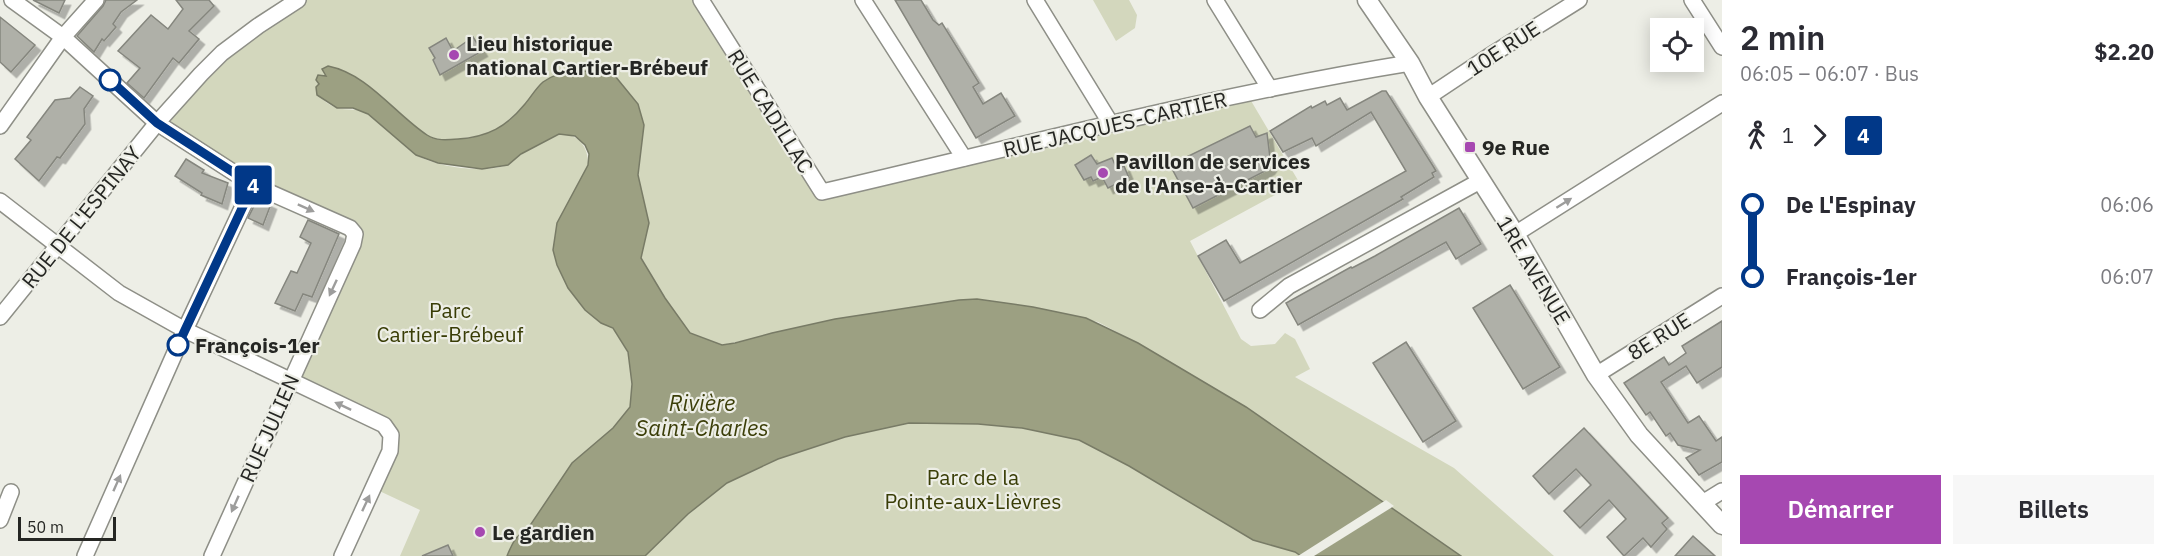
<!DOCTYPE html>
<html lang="fr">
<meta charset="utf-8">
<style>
:root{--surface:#fff;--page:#f7f7f7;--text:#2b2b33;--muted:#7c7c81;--accent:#a648b1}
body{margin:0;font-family:"IBM Plex Sans",sans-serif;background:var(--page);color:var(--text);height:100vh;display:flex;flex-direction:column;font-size:22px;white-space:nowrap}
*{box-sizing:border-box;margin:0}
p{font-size:20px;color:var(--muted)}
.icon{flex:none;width:33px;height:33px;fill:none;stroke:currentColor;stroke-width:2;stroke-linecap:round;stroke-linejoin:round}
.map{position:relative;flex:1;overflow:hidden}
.sheet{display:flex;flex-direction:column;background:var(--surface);width:450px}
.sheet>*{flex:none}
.badge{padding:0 12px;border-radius:4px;font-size:21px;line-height:39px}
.controls{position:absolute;left:1650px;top:18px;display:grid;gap:12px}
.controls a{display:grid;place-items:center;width:54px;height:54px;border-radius:0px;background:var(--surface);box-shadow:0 3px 15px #0003;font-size:30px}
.scale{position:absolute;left:18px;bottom:15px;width:98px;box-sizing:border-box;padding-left:6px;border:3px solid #252623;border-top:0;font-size:16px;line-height:21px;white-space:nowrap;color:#252623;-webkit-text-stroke:4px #edeee6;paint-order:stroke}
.map>.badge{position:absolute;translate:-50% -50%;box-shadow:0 0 0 3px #fff}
.legs{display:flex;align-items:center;gap:9px;height:66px;padding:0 18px;font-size:20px}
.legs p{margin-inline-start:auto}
.headline{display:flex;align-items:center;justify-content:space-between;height:102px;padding:0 18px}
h1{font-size:33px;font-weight:600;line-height:45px}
.action{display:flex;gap:12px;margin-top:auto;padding:12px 18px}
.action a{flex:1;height:69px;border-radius:0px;background:var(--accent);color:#fff;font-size:24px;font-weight:600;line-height:69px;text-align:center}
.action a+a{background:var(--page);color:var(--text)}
ul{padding:0 18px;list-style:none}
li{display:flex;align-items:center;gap:21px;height:72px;font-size:22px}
li i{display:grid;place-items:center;width:9px;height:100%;margin:0 8px;background:currentColor}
li i::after{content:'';width:15px;height:15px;margin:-8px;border:4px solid;border-radius:50%;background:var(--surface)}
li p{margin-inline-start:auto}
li:first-child i{background:linear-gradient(#0000 50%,currentColor 0)}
li:last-child i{background:linear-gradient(currentColor 50%,#0000 0)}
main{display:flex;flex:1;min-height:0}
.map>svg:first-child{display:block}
</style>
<main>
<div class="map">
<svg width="1722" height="556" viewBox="0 0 1722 556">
<defs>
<filter id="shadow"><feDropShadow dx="5.5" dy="5.5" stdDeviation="0" flood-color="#0004"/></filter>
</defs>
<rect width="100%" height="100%" fill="#edeee6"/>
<g fill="#d3d7bd">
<path d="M 298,0 L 701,0 L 822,192 L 1247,94 L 1299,182 L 1190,241 L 1241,339 L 1251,346 L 1275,344 L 1285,333 L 1295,339 L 1310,369 L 1295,377 L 1454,468 L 1554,556 L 1461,556 L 1246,407 L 1138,343 L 1098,322 L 1033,307 L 977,299 L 883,311 L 722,345 L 690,333 L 665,298 L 641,257 L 649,223 L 638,175 L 644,125 L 615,76 L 578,70 L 542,83 L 523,107 L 499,128 L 487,135 L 447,140 L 432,138 L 418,129 L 373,90 L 318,75 L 316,80 L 319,84 L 316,87 L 318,95 C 323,100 330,106 337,108 C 347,111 358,108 368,113 C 385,123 397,141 413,153 C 433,167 484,174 507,165 C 512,163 517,157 522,154 C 530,149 549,136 558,135 C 578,131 589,148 588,165 L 557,223 L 601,323 L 613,328 L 628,353 L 632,384 L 630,407 L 613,428 L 572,463 L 527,530 L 511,546 L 507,556 L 400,556 L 420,510 L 373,488 L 391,435 L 290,381 L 355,234 L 253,185 L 157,123 L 201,74 Z"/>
<path d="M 1093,0 L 1129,0 L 1137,15 L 1135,28 L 1116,41 Z"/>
<path d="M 909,423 L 978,424 L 1022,428 L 1079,440 L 1129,466 L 1253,540 L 1295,552 L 1301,556 L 645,556 L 688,514 L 727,483 L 778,459 L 845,437 Z"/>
</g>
<path fill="#9ca082" stroke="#787b66" stroke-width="1.5" d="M 328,66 C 368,74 394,113 427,135 C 436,141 447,140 458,139 C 488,137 506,127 525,104 C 531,97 536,88 543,82 C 564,67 591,70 615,76 L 638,104 L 644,125 L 638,175 L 649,223 L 641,258 L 665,298 L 690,333 L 722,345 L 735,343 L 772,333 L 835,319 L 959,300 L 977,299 L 1033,307 L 1086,318 L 1138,343 L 1246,407 L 1461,556 L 1301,556 L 1295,552 L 1253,540 L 1129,466 L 1079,440 L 1022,428 L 978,424 L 909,423 L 845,437 L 778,459 L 727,483 L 688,514 L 645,556 L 507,556 C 512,544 515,536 527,530 L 572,463 L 613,428 L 630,407 L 632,384 L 628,352 L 613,328 L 601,323 L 585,310 L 568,288 L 557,265 L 553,250 L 557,223 L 588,165 L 589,154 L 585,145 L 575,136 L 559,134 L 521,154 L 508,165 L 482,169 L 438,163 L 416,155 L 368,114 L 353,108 L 337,108 L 317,95 L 316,87 L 319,84 L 316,80 L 318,75 L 326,76 L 322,69 Z"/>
<path fill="#edeee6" d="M 1386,500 L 1394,506 L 1314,556 L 1298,556 Z"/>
<g fill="#afb0a8" stroke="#85867e" stroke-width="1.5" filter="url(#shadow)">
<path d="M 33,0 L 65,0 L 59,13 Z"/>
<path d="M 106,0 L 137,0 L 121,12 L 113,24 L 116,27 L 104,41 L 102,39 L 94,52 L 77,36 L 103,6 Z"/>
<path d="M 176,0 L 209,0 L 214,6 L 189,31 L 199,39 L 179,63 L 173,58 L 144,98 L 127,83 L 140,68 L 118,51 L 151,15 L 168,29 L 183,9 Z"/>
<path d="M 895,0 L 921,0 L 933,20 L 939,25 L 942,23 L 979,83 L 973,87 L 983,104 L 1001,93 L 1015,116 L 976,138 Z"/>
<path d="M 0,17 L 35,45 L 11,72 L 0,62 Z"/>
<path d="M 473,37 L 482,51 L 440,75 L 433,60 L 435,58 L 429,48 L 446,38 L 453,51 Z"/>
<path d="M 80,87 L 93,96 L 84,109 L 85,124 L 60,158 L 57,157 L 39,181 L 15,159 L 31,140 L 27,137 L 55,100 L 70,98 Z"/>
<path d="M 1382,91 L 1386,91 L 1433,166 L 1436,171 L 1432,173 L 1434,177 L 1401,197 L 1403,199 L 1224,301 L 1198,256 L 1226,240 L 1240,263 L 1406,171 L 1371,112 L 1316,146 L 1312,138 L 1283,152 L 1270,131 L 1311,106 L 1312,108 L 1325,101 L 1327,105 L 1340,98 L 1347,110 Z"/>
<path d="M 1250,126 L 1256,137 L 1267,133 L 1271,166 L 1269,169 L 1193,208 L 1170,165 Z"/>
<path d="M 1091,155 L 1097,164 L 1112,158 L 1117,169 L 1124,166 L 1129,178 L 1108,188 L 1102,177 L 1093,181 L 1091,177 L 1084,180 L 1075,165 Z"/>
<path d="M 186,159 L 204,170 L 202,173 L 228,183 L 222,204 L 201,195 L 202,193 L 175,176 Z"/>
<path d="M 258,198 L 271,204 L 263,225 L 248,218 Z"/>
<path d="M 1459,208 L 1481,244 L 1456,259 L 1446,242 L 1298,325 L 1286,303 L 1351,267 L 1352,268 L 1375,256 Z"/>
<path d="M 308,220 L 339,234 L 312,297 L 303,294 L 295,311 L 275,303 L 291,271 L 297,273 L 311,243 L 300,237 Z"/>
<path d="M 1510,285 L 1560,367 L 1523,389 L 1473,308 Z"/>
<path d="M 1722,321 L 1722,367 L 1697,383 L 1686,366 L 1661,382 L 1688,423 L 1699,416 L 1716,441 L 1722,437 L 1722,462 L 1699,475 L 1686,458 L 1700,450 L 1678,445 L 1670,433 L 1666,436 L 1650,412 L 1646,415 L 1624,383 L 1664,357 L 1669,365 L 1686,353 L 1682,346 Z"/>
<path d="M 1406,342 L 1456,421 L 1423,442 L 1373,363 Z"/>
<path d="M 1584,428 L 1668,518 L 1662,523 L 1667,529 L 1651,547 L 1643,538 L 1624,556 L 1607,537 L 1626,519 L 1609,500 L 1580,528 L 1564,511 L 1591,485 L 1576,469 L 1549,494 L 1533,476 Z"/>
<path d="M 1693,536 L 1715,556 L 1675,556 Z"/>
<path d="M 448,545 L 453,556 L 422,556 Z"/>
</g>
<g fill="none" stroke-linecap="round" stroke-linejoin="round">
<defs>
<g id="minor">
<path d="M 12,0 L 63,37 L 157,123 L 253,185 L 350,228 L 355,234 L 353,244 L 212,556"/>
<path d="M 701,0 L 822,192 C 1017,147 1212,95 1410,63"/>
<path d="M 863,0 L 964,158"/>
<path d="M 1035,0 L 1111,124"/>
<path d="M 1215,0 L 1270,89"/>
<path d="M 1692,0 L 1722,47"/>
<path d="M 1428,97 L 1488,57 L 1579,0"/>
<path d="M 0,126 L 63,37 L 96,0"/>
<path d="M 0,201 L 119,293 L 185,330 L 384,425 L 391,435 L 390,451 L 342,556"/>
<path d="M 1515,234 L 1722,103"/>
<path d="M 1260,310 L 1289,286 L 1480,181"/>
<path d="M 0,317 L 157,123 L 201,74 L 222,53 L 258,26 L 298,0"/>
<path d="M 1596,375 L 1722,296"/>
<path d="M 1701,504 L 1722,491"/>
<path d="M 0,520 L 11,492"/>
<path d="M 85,556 L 185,330 L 253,185"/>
</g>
<path id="tertiary" d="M 1367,0 L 1410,63 L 1428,97 L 1515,234 L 1596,375 L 1639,435 L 1722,525"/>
</defs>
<use href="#minor" stroke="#8e8f87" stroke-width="18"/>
<use href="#tertiary" stroke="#8e8f87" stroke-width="21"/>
<use href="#minor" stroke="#fff" stroke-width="15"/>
<use href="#tertiary" stroke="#fff" stroke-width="18"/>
</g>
<defs><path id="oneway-solid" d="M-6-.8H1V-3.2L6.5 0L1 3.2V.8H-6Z" transform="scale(1.5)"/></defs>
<g fill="#9d9d9c">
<use href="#oneway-solid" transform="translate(1564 203) rotate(-32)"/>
<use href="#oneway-solid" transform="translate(306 208) rotate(24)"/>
<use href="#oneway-solid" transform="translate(333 288) rotate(115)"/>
<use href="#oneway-solid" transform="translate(343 406) rotate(-155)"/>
<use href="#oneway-solid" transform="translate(117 483) rotate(-66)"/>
<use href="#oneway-solid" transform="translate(366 503) rotate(-65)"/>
<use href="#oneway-solid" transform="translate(235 504) rotate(114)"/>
</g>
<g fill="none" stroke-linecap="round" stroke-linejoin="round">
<defs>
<path id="line-1" d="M 110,80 L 157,123 L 253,185 L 178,345"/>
</defs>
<use href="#line-1" stroke="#fff" stroke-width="14"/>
<use href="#line-1" stroke="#013888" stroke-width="9"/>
</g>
<g fill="#a648b1" stroke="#edeee6" stroke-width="2">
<circle cx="454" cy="55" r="6"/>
<rect x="1464" y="141" width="12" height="12" rx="3"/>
<circle cx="1103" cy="173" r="6"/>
<circle cx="480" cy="532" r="6"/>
</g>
<g fill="#fff" stroke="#013888" stroke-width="3">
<circle cx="110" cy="80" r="10"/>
<circle cx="178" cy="345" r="10"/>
</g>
<g text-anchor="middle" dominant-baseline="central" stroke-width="4.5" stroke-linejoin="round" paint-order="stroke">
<g font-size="21" font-weight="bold" fill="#252623" stroke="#edeee6" text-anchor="start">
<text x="466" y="43">Lieu historique<tspan x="466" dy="24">national Cartier-Brébeuf</tspan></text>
<text x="1482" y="147">9e Rue</text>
<text x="1115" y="161">Pavillon de services<tspan x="1115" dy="24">de l'Anse-à-Cartier</tspan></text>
<text x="492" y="532">Le gardien</text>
</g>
<g font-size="21" fill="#252623" stroke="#edeee6">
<text transform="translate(1503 48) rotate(-33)">10E RUE</text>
<text transform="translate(771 111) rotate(58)">RUE CADILLAC</text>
<text transform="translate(1115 124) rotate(-13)">RUE JACQUES-CARTIER</text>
<text transform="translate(81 217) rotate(-51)">RUE DE L'ESPINAY</text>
<text transform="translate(1534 270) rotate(59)">1RE AVENUE</text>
<text transform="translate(1659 336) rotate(-32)">8E RUE</text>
<text transform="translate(269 428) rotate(-66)">RUE JULIEN</text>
</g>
<g font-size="21" fill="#393d06" stroke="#edeee6">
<text x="450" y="310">Parc<tspan x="450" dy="24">Cartier-Brébeuf</tspan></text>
<text x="973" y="477">Parc de la<tspan x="973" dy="24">Pointe-aux-Lièvres</tspan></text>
</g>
<g font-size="21" font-weight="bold" fill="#252623" stroke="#edeee6" text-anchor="start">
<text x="195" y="345">François-1er</text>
</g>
<g font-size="22" font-style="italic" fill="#3b3e08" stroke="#edeee6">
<text x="702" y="402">Rivière<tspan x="702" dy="25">Saint-Charles</tspan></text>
</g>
</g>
</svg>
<div class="controls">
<a><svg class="icon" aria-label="locate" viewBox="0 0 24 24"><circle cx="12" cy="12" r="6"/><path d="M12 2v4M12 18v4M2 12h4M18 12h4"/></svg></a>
</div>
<div class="scale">50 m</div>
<b class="badge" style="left:253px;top:185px;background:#013888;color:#fff">4</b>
</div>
<section class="sheet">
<div class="headline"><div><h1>2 min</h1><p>06:05 – 06:07 · Bus</p></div><b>$2.20</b></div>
<div class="legs"><svg class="icon" aria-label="walk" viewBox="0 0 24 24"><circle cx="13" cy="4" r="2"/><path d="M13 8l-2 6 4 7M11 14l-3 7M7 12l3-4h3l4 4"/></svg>1<svg class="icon" aria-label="forward" viewBox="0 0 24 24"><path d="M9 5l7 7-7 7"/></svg><b class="badge" style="background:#013888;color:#fff">4</b></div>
<ul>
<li><i style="color:#013888"></i><b>De L'Espinay</b><p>06:06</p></li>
<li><i style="color:#013888"></i><b>François-1er</b><p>06:07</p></li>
</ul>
<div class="action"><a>Démarrer</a><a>Billets</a></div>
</section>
</main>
